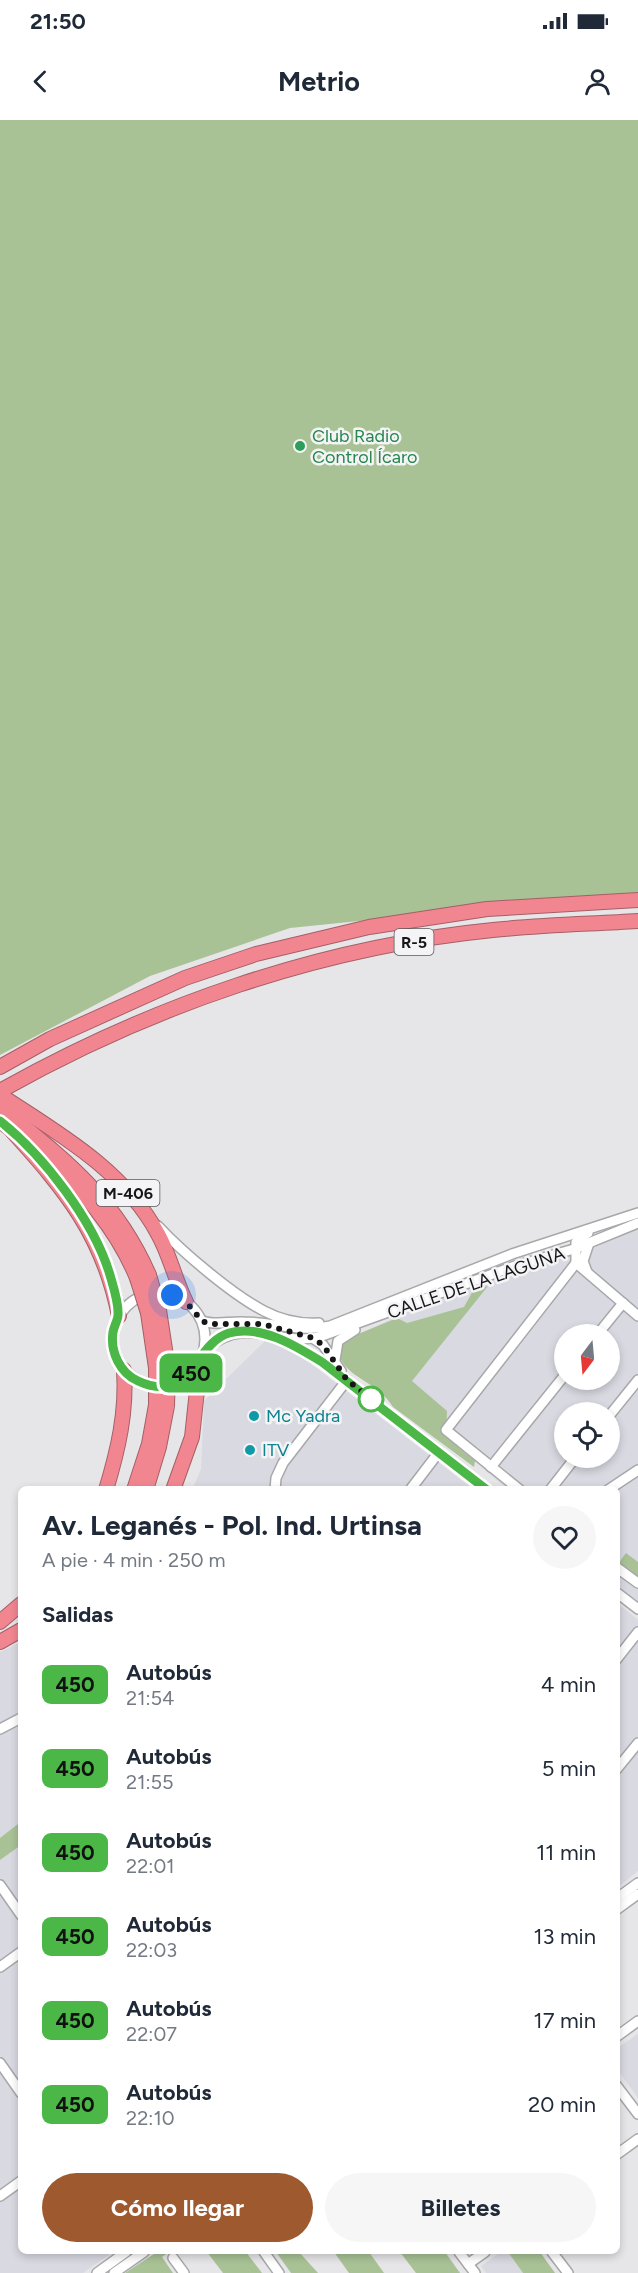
<!DOCTYPE html>
<html lang="es">
<meta charset="utf-8">
<style>
:root{--surface:#fff;--page:#f6f6f7;--text:#1f2937;--muted:#747a83;--accent:#9f592e}
body{margin:0;font-family:Figtree,sans-serif;background:var(--page);color:var(--text);height:100vh;display:flex;flex-direction:column;font-size:22px;white-space:nowrap}
*{box-sizing:border-box;margin:0}
p{font-size:20px;color:var(--muted)}
.icon{flex:none;width:33px;height:33px;fill:none;stroke:currentColor;stroke-width:2;stroke-linecap:round;stroke-linejoin:round}
.map{position:relative;flex:1;overflow:hidden}
.side{position:absolute;left:18px;top:1366px;width:602px;height:768px;display:flex;flex-direction:column;background:var(--surface);border-radius:9px;box-shadow:0 3px 9px #0003}
.side>*{flex:none}
.badge{padding:0 12px;border-radius:9px;font-size:21px;line-height:39px}
.needle{width:39px;rotate:196deg}
.tools{position:absolute;left:554px;top:1204px;display:grid;gap:12px}
.tools a{display:grid;place-items:center;width:66px;height:66px;border-radius:50%;background:var(--surface);box-shadow:0 3px 9px #0003;font-size:30px}
.you{position:absolute;width:30px;height:30px;margin:-15px;border:4px solid #fff;border-radius:50%;background:#1a73e8;box-shadow:0 0 0 9px #1a73e833}
.map>.badge{position:absolute;translate:-50% -50%;box-shadow:0 0 0 3px #fff}
h2{padding:0 24px;font-size:22px;line-height:54px}
.round{display:grid;place-items:center;flex:none;width:63px;height:63px;border-radius:32px;background:var(--page)}
.overview{display:flex;align-items:center;justify-content:space-between;height:102px;padding:0 24px}
h1{font-size:28px;font-weight:700;line-height:45px}
.button{display:flex;gap:12px;margin-top:auto;padding:12px 24px}
.button a{flex:1;height:69px;border-radius:36px;background:var(--accent);color:#fff;font-size:24px;font-weight:700;line-height:69px;text-align:center}
.button a+a{background:var(--page);color:var(--text)}
ul{padding:0;list-style:none}
li{display:flex;align-items:center;gap:18px;height:84px;padding:0 24px}
li div{flex:1}
li b{display:block;font-size:22px}
li em{font-style:normal}
li .badge{min-width:66px;font-weight:700;text-align:center}
.status{display:flex;justify-content:space-between;align-items:center;height:42px;padding:0 30px;background:var(--surface);direction:ltr}
.status svg{height:16px;fill:currentColor}
header{display:flex;justify-content:space-between;align-items:center;height:78px;padding:0 24px;background:var(--surface);font-size:27px;font-weight:700}
.map>svg:first-child{display:block}
</style>
<div class="status"><b>21:50</b><svg viewBox="0 0 49 12"><path d="M0 12V9h3v3zM5 12V6h3v6zM10 12V3h3v9zM15 12V0h3v12zM26 1h20v11H26zM47 4h2v5h-2z"/></svg></div>
<header><svg class="icon" aria-label="back" viewBox="0 0 24 24"><path d="M15 5l-7 7 7 7"/></svg>Metrio<svg class="icon" aria-label="person" viewBox="0 0 24 24"><circle cx="12" cy="8" r="4"/><path d="M4 21q1-7 8-7t8 7"/></svg></header>
<div class="map">
<svg width="638" height="2153" viewBox="0 0 638 2153">
<rect width="100%" height="100%" fill="#e6e6e9"/>
<g fill="#d9d9e2" fill-rule="evenodd">
<path d="M 638,1108 L 638,1483 L 617,1464 L 616,1370 L 507,1369 L 338,1223 L 488,1156 ZM 564,1215 L 609,1215 L 609,1260 L 564,1260 ZM 564,1293 L 609,1293 L 609,1338 L 564,1338 Z"/>
<path d="M 266,1220 L 303,1235 L 310,1243 L 473,1369 L 192,1370 L 201,1349 L 204,1281 Z"/>
<path d="M 616,1482 L 638,1500 L 638,1751 L 617,1768 Z"/>
<path d="M 21,1522 L 21,2132 L 113,2132 L 83,2153 L 0,2153 L 0,1532 Z"/>
<path d="M 638,1914 L 638,1978 L 617,1949 L 616,1929 Z"/>
<path d="M 501,2132 L 508,2132 L 523,2153 L 486,2153 L 481,2146 Z"/>
</g>
<g fill="#a8c295">
<path d="M 0,0 L 638,0 L 638,773 L 290,808 L 150,856 L 0,935 Z"/>
<path d="M 488,1166 L 412,1261 L 447,1291 C 445,1321 453,1323 475,1341 L 474,1347 L 393,1287 C 377,1260 345,1259 338,1232 L 344,1220 L 397,1198 L 407,1203 L 464,1187 L 474,1169 Z"/>
<path d="M 626,1433 L 638,1442 L 638,1459 L 618,1444 Z"/>
<path d="M 21,1695 L 21,1725 L 0,1740 L 0,1718 L 18,1704 Z"/>
<path d="M 157,2132 L 169,2132 L 162,2137 L 173,2153 L 125,2153 Z"/>
<path d="M 207,2132 L 246,2132 L 262,2153 L 223,2153 Z"/>
<path d="M 276,2132 L 299,2132 L 318,2153 L 291,2153 Z"/>
<path d="M 334,2132 L 369,2132 L 384,2153 L 349,2153 Z"/>
<path d="M 400,2132 L 445,2132 L 460,2153 L 416,2153 Z"/>
<path d="M 508,2132 L 540,2132 L 555,2153 L 523,2153 Z"/>
</g>
<g fill="none" stroke-linecap="round" stroke-linejoin="round">
<defs>
<g id="minor">
<path d="M 158,1106 C 182,1132 233,1175 264,1191 C 281,1200 300,1204 319,1203"/>
<path d="M 588,1113 L 576,1122 L 576,1143 L 638,1196"/>
<path d="M 587,1152 L 583,1141 L 589,1123"/>
<circle cx="159" cy="1219" r="46"/>
<path d="M 202,1201 C 217,1206 229,1201 244,1202 C 274,1202 300,1213 330,1206 L 512,1134 L 638,1093"/>
<path d="M 597,1215 L 623,1183"/>
<path d="M 311,1217 L 323,1225 L 341,1251"/>
<path d="M 287,1222 L 322,1242 L 487,1370"/>
<path d="M 205,1229 C 250,1193 277,1229 322,1216 L 515,1146 L 574,1129 L 638,1103"/>
<path d="M 335,1240 L 338,1221 L 355,1210"/>
<path d="M 609,1296 L 638,1260"/>
<path d="M 491,1347 L 564,1256"/>
<path d="M 275,1370 L 276,1358 L 283,1343 L 347,1260"/>
<path d="M 410,1370 L 439,1332"/>
<path d="M 520,1370 L 446,1310 L 576,1143"/>
<path d="M 550,1370 L 575,1338"/>
<path d="M 608,1370 L 638,1350"/>
<path d="M 616,1447 L 638,1463"/>
<path d="M 616,1472 L 638,1489"/>
<path d="M 616,1540 L 638,1512"/>
<path d="M 0,1609 L 21,1598"/>
<path d="M 616,1650 L 638,1623"/>
<path d="M 0,1765 L 21,1795"/>
<path d="M 616,1779 L 638,1763"/>
<path d="M 616,1790 L 638,1774"/>
<path d="M 0,1847 L 21,1832"/>
<path d="M 616,1917 L 638,1901"/>
<path d="M 0,1943 L 21,1973"/>
<path d="M 616,1965 L 638,1994"/>
<path d="M 616,2035 L 638,2019"/>
<path d="M 0,2076 L 21,2061"/>
<path d="M 264,2132 L 279,2153"/>
<path d="M 459,2132 L 475,2153"/>
<path d="M 552,2132 L 568,2153"/>
<path d="M 173,2138 L 184,2153"/>
<path d="M 468,2144 L 485,2132"/>
<path d="M 97,2153 L 126,2132"/>
<path d="M 114,2153 L 144,2132"/>
</g>
<g id="highway">
<path d="M 0,947 L 50,919 L 185,858 L 256,834 L 369,807 L 487,789 L 638,780"/>
<path d="M 0,971 C 151,886 320,827 493,810 C 541,805 590,804 638,801"/>
<path d="M 0,975 C 58,1013 124,1050 158,1114 C 170,1135 175,1160 186,1182"/>
<path d="M 0,987 C 64,1039 115,1077 149,1155"/>
<path d="M 0,1001 L 20,1016"/>
<path d="M 12,1011 C 66,1071 103,1115 119,1196"/>
<path d="M 43,1033 C 82,1070 116,1107 137,1158"/>
<path d="M 159,1190 L 168,1249"/>
<path d="M 148,1193 L 156,1248"/>
<path d="M 106,1370 C 118,1330 127,1292 124,1250"/>
<path d="M 134,1370 L 149,1324 L 156,1285"/>
<path d="M 146,1370 L 159,1327 L 167,1286"/>
<path d="M 173,1370 L 192,1317 L 200,1242"/>
<path d="M 0,1502 L 21,1484"/>
<path d="M 0,1522 L 21,1510"/>
</g>
</defs>
<use href="#minor" stroke="#a8a8aa" stroke-width="12"/>
<use href="#highway" stroke="#a55f66" stroke-width="16"/>
<use href="#minor" stroke="#fff" stroke-width="9"/>
<use href="#highway" stroke="#f28690" stroke-width="14"/>
<defs>
<g id="highway-bridge">
<path d="M 149,1155 L 159,1190"/>
<path d="M 137,1158 L 148,1193"/>
<path d="M 156,1285 L 156,1248"/>
<path d="M 167,1286 L 168,1249"/>
</g>
</defs>
<use href="#highway-bridge" stroke="#a55f66" stroke-width="16" stroke-linecap="butt"/>
<use href="#highway-bridge" stroke="#f28690" stroke-width="14"/>
</g>
<g fill="none" stroke-linecap="round" stroke-linejoin="round">
<defs>
<path id="line" d="M 0,1001 C 43,1035 94,1101 110,1155 C 113,1166 119,1183 118,1195 C 118,1200 114,1206 113,1212 C 110,1232 120,1253 138,1261 C 192,1286 193,1224 229,1213 C 261,1204 296,1226 322,1242 L 487,1370"/>
</defs>
<use href="#line" stroke="#fff" stroke-width="14"/>
<use href="#line" stroke="#4ab747" stroke-width="9"/>
<path stroke="#161617" stroke-width="6" stroke-dasharray="0 10.8" d="M 172,1175 L 186,1182 L 202,1201 L 210,1204 L 262,1204 L 313,1218 L 323,1225 L 347,1260 L 371,1279"/>
</g>
<circle fill="#2e9e5b" stroke="#f4f4f6" stroke-width="2" cx="300" cy="326" r="6"/>
<circle fill="#fff" stroke="#4ab747" stroke-width="3" cx="371" cy="1279" r="12"/>
<g fill="#0f9aa8" stroke="#f4f4f6" stroke-width="2">
<circle cx="254" cy="1296" r="6"/>
<circle cx="250" cy="1330" r="6"/>
</g>
<g text-anchor="middle" dominant-baseline="central" stroke-width="5" stroke-linejoin="round" paint-order="stroke">
<g fill="#f4f4f6" stroke="#59595a" stroke-width="1.5">
<rect x="394.5" y="809" width="39" height="26" rx="4.5"/>
<rect x="96.5" y="1060" width="63" height="26" rx="4.5"/>
</g>
<g font-size="16" font-weight="bold" fill="#161617">
<text x="414" y="822">R-5</text>
<text x="128" y="1073">M-406</text>
</g>
<g font-size="18" fill="#27864d" stroke="#f4f4f6" text-anchor="start">
<text x="312" y="316">Club Radio<tspan x="312" dy="21">Control Ícaro</tspan></text>
</g>
<g font-size="18" fill="#161617" stroke="#f4f4f6">
<text transform="translate(476 1163) rotate(-19)">CALLE DE LA LAGUNA</text>
</g>
<g font-size="18" fill="#0d838f" stroke="#f4f4f6" text-anchor="start">
<text x="266" y="1296">Mc Yadra</text>
<text x="262" y="1330">ITV</text>
</g>
</g>
</svg>
<div class="tools">
<a><svg class="needle" viewBox="-14 -14 28 28"><path d="M0-13l5 13h-10z" fill="#e53935"/><path d="M0 13l5-13h-10z" fill="#747a83"/></svg></a>
<a><svg class="icon" aria-label="locate" viewBox="0 0 24 24"><circle cx="12" cy="12" r="6"/><path d="M12 2v4M12 18v4M2 12h4M18 12h4"/></svg></a>
</div>
<div class="you" style="left:172px;top:1175px"></div>
<b class="badge" style="left:191px;top:1253px;background:#4ab747;color:#111">450</b>
<section class="side">
<div class="overview"><div><h1>Av. Leganés - Pol. Ind. Urtinsa</h1><p>A pie · 4 min · 250 m</p></div><a class="round"><svg class="icon" aria-label="heart" viewBox="0 0 24 24"><path d="M12 20l-8-8c-3-5 5-10 8-4 3-6 11-1 8 4z"/></svg></a></div>
<h2>Salidas</h2>
<ul>
<li><span class="badge" style="background:#4ab747;color:#111">450</span><div><b>Autobús</b><p>21:54</p></div><em>4 min</em></li>
<li><span class="badge" style="background:#4ab747;color:#111">450</span><div><b>Autobús</b><p>21:55</p></div><em>5 min</em></li>
<li><span class="badge" style="background:#4ab747;color:#111">450</span><div><b>Autobús</b><p>22:01</p></div><em>11 min</em></li>
<li><span class="badge" style="background:#4ab747;color:#111">450</span><div><b>Autobús</b><p>22:03</p></div><em>13 min</em></li>
<li><span class="badge" style="background:#4ab747;color:#111">450</span><div><b>Autobús</b><p>22:07</p></div><em>17 min</em></li>
<li><span class="badge" style="background:#4ab747;color:#111">450</span><div><b>Autobús</b><p>22:10</p></div><em>20 min</em></li>
</ul>
<div class="button"><a>Cómo llegar</a><a>Billetes</a></div>
</section>
</div>
